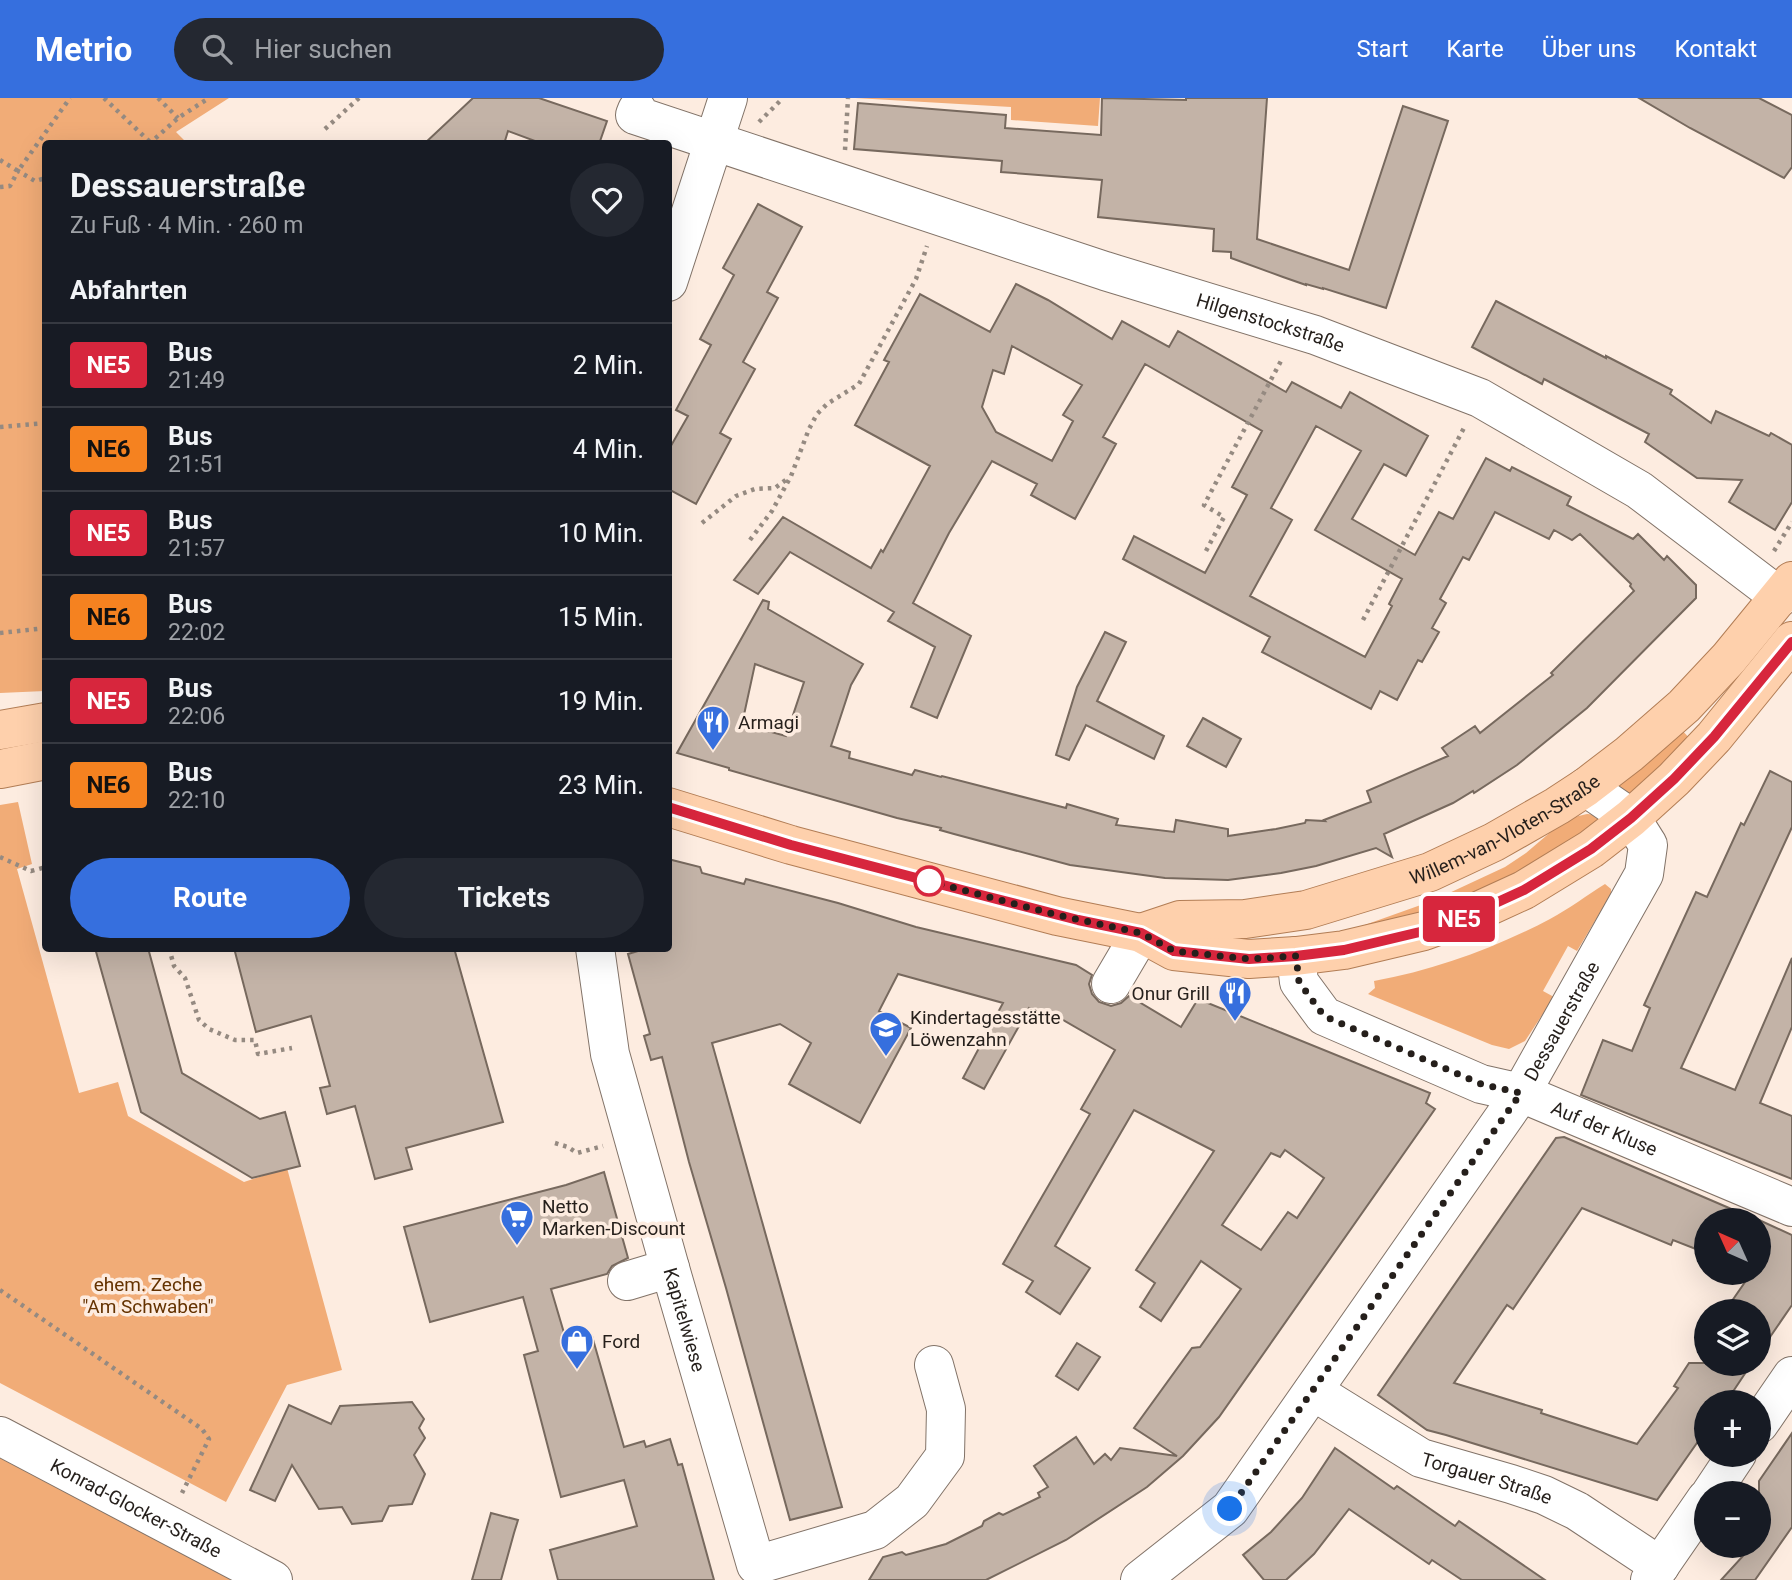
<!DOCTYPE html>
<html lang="de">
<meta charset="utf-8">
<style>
:root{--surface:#171b24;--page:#242831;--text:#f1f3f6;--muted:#9ea1a6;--line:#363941;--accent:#366fde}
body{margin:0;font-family:Roboto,sans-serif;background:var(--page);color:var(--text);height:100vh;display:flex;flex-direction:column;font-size:26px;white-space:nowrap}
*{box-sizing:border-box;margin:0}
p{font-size:23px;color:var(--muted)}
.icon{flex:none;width:38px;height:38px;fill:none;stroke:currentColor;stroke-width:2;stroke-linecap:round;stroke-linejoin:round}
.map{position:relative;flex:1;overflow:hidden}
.side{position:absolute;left:42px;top:42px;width:630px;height:812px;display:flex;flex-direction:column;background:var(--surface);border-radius:7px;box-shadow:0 7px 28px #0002}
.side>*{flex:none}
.badge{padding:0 14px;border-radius:5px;font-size:24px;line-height:46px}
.needle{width:46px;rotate:315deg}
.controls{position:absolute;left:1694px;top:1110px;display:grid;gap:14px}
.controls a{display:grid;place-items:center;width:77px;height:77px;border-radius:50%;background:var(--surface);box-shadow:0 7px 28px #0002;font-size:35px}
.you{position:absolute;width:35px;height:35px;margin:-18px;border:5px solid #fff;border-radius:50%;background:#1a73e8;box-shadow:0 0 0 10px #1a73e833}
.map>.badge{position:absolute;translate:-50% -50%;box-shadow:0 0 0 4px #fff}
h2{padding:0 28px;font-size:26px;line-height:63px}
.round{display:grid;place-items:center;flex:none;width:74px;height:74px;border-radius:37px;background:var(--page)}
.headline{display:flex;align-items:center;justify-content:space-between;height:119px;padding:0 28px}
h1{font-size:33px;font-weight:700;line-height:52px}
.primary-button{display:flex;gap:14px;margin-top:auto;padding:14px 28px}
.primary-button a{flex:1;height:80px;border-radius:42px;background:var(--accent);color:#fff;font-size:28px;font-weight:700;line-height:80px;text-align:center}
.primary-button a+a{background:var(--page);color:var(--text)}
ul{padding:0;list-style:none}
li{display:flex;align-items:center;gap:21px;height:84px;padding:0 28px;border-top:2px solid var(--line)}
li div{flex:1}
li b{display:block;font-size:26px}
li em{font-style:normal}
li .badge{min-width:77px;font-weight:700;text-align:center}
header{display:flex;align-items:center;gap:42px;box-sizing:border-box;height:98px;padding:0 35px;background:var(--accent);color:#fff}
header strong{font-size:33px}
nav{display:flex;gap:38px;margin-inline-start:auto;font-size:24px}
.search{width:490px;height:63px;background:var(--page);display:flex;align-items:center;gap:18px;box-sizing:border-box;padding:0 24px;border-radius:38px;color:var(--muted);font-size:26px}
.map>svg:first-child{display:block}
</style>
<header>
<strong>Metrio</strong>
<div class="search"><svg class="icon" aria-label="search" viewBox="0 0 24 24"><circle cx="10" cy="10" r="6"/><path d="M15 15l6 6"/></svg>Hier suchen</div>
<nav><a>Start</a><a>Karte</a><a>Über uns</a><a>Kontakt</a></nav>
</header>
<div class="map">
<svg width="1792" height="1482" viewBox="0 0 1792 1482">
<rect width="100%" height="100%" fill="#fdece0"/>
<g fill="#f1ac77">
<path d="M 0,0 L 229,0 L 176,34 L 187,45 L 46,46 L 45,593 L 0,595 Z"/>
<path d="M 855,0 L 1100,0 L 1098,28 L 1011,22 L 1011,9 Z"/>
<path d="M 1680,630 L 1691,642 L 1631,701 L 1611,687 Z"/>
<path d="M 18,704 L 32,766 L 17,771 L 79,995 L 118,984 L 128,1018 L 244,1084 L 287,1070 L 342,1272 L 287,1287 L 226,1404 L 0,1285 L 0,707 Z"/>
<path d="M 1587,716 L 1599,717 L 1605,722 L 1553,760 L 1430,816 L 1359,829 L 1432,803 L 1505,769 L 1526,755 L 1560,726 L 1570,720 Z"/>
<path d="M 1605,786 L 1611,791 L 1611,796 L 1577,853 L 1568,848 L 1543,893 L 1554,899 L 1525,943 L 1509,951 L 1492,947 L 1368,896 L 1375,890 L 1374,883 C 1435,872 1495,850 1550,821 C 1569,811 1587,797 1605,786 Z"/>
<path d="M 0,1358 L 234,1482 L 0,1482 Z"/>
</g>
<g fill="#c3b3a7" stroke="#77695e" stroke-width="2" fill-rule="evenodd">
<path d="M 473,0 L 539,0 L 607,23 L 599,46 L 543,46 L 508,33 L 504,46 L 424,46 Z"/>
<path d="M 1102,0 L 1186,2 L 1186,0 L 1267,0 L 1257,141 L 1349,172 L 1403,8 L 1448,23 L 1386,210 L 1323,190 L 1323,191 L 1306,186 L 1306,187 L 1283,179 L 1231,160 L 1231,154 L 1213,153 L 1214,131 L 1098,119 L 1102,82 L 1001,74 L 1002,63 L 854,51 L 858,5 L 1006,17 L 1005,30 L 1101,37 Z"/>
<path d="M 1639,0 L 1759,0 L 1792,17 L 1792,69 L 1784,80 L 1690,30 Z"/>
<path d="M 758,106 L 802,129 L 767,194 L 778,200 L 743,264 L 755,271 L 720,335 L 731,341 L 696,406 L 668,391 L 668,353 L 688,318 L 676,312 L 711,247 L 700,241 L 734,177 L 723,170 Z"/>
<path d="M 1016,186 L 1048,202 L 1112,241 L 1122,223 L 1169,249 L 1178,233 L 1286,294 L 1292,284 L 1341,310 L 1350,294 L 1428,338 L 1406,378 L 1384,366 L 1352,421 L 1415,457 L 1439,414 L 1453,421 L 1486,360 L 1510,373 L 1512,369 L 1571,399 L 1567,407 L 1633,441 L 1638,436 L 1664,462 L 1667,458 L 1696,487 L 1696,500 L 1587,610 L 1517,667 L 1474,695 L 1473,693 L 1453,705 L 1384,736 L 1392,759 L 1376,750 L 1316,768 L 1281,775 L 1228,782 L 1165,780 L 1070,767 L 954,736 L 940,732 L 941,730 L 897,720 L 729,672 L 729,670 L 677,655 L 763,502 L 769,504 L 768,511 L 863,566 L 851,587 L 831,648 L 850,654 L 849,660 L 912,677 L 915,672 L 941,679 L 942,678 L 1066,710 L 1067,706 L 1118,721 L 1116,727 L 1174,734 L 1176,722 L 1228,731 L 1228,738 L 1276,731 L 1305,725 L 1306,722 L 1325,723 L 1324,722 L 1371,704 L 1367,693 L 1448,658 L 1442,650 L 1475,628 L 1480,635 L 1553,577 L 1551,575 L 1634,493 L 1630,488 L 1631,486 L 1580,436 L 1572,442 L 1554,432 L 1549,441 L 1495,414 L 1469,462 L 1463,459 L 1440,501 L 1446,505 L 1432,530 L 1439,534 L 1422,564 L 1418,562 L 1397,602 L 1380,593 L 1371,611 L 1262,554 L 1270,539 L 1123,461 L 1134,438 L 1205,475 L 1247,397 L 1232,389 L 1262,333 L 1145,266 L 1103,339 L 1116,346 L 1075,421 L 1031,397 L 1037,386 L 992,363 L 949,435 L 913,505 L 971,538 L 937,620 L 911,609 L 935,549 L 888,523 L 894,514 L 790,454 L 758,496 L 734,482 L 783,419 L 871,470 L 881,452 L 883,454 L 930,368 L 855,327 L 889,264 L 884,262 L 920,196 L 990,234 ZM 1012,248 L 1082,287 L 1063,317 L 1073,323 L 1052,363 L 996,334 L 982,309 L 993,272 L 1004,276 ZM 1316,328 L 1361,353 L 1315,432 L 1402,481 L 1389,506 L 1392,508 L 1365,559 L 1250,498 L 1292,422 L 1271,410 ZM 755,566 L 804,584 L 786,638 L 742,626 Z"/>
<path d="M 1496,203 L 1606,260 L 1606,258 L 1672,292 L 1670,296 L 1711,325 L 1716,313 L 1769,338 L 1771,335 L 1792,347 L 1792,404 L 1775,432 L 1729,404 L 1742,382 L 1697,380 L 1645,344 L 1649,336 L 1544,281 L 1542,286 L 1472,249 Z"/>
<path d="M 1105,534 L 1126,544 L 1097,603 L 1164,638 L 1154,661 L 1086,627 L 1069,662 L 1056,657 L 1077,589 Z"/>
<path d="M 1203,620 L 1241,641 L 1226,669 L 1187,648 Z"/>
<path d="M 1770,673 L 1792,684 L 1792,729 L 1681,970 L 1735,992 L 1792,860 L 1792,929 L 1760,1005 L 1792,1018 L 1792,1081 L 1581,997 L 1603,942 L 1632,953 L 1650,910 L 1644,907 L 1696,794 L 1707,799 L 1741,725 L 1744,727 Z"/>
<path d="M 668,761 L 700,769 L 702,775 L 744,786 L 746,781 L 838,805 L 916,829 L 1076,867 L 1092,877 L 1089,886 L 1092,896 L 1099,904 L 1111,908 L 1121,905 L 1129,898 L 1181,929 L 1198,901 L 1430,995 L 1426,1005 L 1435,1011 L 1219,1319 L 1183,1358 L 1147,1389 L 1066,1442 L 986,1482 L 869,1482 L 883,1459 L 902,1454 L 906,1457 L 946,1446 L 982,1428 L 984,1423 L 999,1415 L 1003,1417 L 1040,1399 L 1038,1395 L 1048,1389 L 1034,1368 L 1076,1339 L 1094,1366 L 1105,1356 L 1111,1362 L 1120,1350 L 1177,1358 L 1134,1330 L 1192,1250 L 1200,1249 L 1241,1191 L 1201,1163 L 1161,1223 L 1140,1209 L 1155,1185 L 1136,1172 L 1214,1053 L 1134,1012 L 1055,1148 L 1090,1170 L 1060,1216 L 1026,1194 L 1033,1183 L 1003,1166 L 1090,1016 L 1081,1011 L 1115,952 L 1051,915 L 1029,910 L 984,991 L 963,980 L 1003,905 L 898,876 L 879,913 L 911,930 L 860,1025 L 789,986 L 811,945 L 780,926 L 712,945 L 842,1409 L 790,1422 L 726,1190 L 689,1064 L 662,959 L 651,962 L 644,938 L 650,936 L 628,856 L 648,850 L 668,850 ZM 1285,1052 L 1324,1080 L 1297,1120 L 1288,1114 L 1261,1152 L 1222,1127 L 1271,1055 L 1280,1059 Z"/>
<path d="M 95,850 L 148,850 L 182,975 L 260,1021 L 285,1014 L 300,1068 L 252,1080 L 141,1014 Z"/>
<path d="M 234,850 L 454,850 L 503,1024 L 406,1050 L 412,1071 L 375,1081 L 355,1008 L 327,1016 L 320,990 L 330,988 L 311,918 L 256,934 Z"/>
<path d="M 1564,1039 L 1757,1122 L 1706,1122 L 1706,1155 L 1673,1142 L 1671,1147 L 1582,1110 L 1513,1211 L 1507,1207 L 1454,1285 L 1542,1312 L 1541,1315 L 1637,1346 L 1678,1290 L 1674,1288 L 1689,1265 L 1752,1265 L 1726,1304 L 1706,1304 L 1706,1332 L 1657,1402 L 1446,1337 L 1427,1332 L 1378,1297 L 1556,1040 Z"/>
<path d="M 604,1074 L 628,1160 L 612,1168 L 607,1176 L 551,1191 L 567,1245 L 592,1238 L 624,1349 L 644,1343 L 646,1349 L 670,1341 L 678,1367 L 682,1366 L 714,1482 L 558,1482 L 550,1452 L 637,1428 L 624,1382 L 561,1399 L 524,1257 L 538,1253 L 523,1199 L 430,1224 L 404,1129 L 566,1087 Z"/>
<path d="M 1759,1122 L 1792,1137 L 1792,1207 L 1759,1255 L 1759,1213 L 1725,1213 L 1752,1174 L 1759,1174 Z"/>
<path d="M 1077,1245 L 1100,1259 L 1078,1292 L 1056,1278 Z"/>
<path d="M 412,1304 L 424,1321 L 419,1330 L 425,1340 L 414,1357 L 425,1376 L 412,1406 L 389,1408 L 382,1423 L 352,1426 L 342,1409 L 319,1411 L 292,1367 L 275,1403 L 250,1392 L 289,1307 L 331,1326 L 340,1308 Z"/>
<path d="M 1792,1335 L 1792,1429 L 1755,1482 L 1721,1482 L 1753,1447 L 1759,1447 L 1759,1383 Z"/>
<path d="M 1335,1350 L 1394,1391 L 1397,1388 L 1455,1428 L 1459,1423 L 1545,1482 L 1462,1482 L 1432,1462 L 1429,1466 L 1349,1411 L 1314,1456 L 1286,1482 L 1264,1482 L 1243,1457 L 1271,1434 L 1302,1400 Z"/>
<path d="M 491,1415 L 518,1422 L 514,1435 L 501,1482 L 472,1482 Z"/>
</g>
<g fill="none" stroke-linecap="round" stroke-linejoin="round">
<defs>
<g id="minor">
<path id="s1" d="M 637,12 L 635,17 L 1105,173 L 1315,237 L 1480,300 L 1639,392 L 1780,499"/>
<path d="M 668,184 L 728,0"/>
<path id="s2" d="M 595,850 L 610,956 L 670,1170 L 756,1467 L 875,1432 L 912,1403 L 945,1358 L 946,1311 L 934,1267"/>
<path id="s3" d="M 1296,858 L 1299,884 L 1324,918 L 1481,986 L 1521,995 L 1792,1109"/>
<path d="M 1111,886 L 1141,835"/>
<path d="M 627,1183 L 670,1170"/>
<path id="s4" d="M 1313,1293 L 1421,1360 L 1511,1386 L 1544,1397 L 1577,1413 L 1660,1468"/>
<path d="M 1759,1326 L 1792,1278"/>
<path id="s5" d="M 0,1338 L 273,1482"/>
<path d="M 1711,1395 L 1737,1356"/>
<path id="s6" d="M 1140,1482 L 1230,1411 L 1521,995 L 1644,776 L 1648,747 L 1631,720 L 1586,689"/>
<path d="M 1650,1482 L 1706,1401"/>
</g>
<g id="major">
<path d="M 0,632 L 46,624"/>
<path d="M 0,671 L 46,662"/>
<path d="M 668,709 L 791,747 L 1057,818 L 1141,835 L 1174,853 L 1249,861 L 1296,858 L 1344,852 L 1424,833 L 1476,814 L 1524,792 L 1591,751 L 1631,720 L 1674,681 L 1714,639 L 1792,543"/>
<path id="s7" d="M 1141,835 L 1180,822 L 1245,821 L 1306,812 L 1430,774 L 1494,744 L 1557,708 L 1586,689 L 1629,656 L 1684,608 L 1729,560 L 1792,483"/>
</g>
</defs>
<use href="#minor" stroke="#827368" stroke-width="40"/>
<use href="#major" stroke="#b27d55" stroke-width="40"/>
<g stroke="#958a81" stroke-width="4.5" stroke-dasharray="3.5 5" stroke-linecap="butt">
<path d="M 104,0 L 151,45"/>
<path d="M 158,0 L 178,20"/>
<path d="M 759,24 L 783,0"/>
<path d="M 325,31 L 359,0"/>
<path d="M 149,46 L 178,20 L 209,0"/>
<path d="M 845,52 L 848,0"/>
<path d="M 0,62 L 18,73 L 70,0"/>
<path d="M 0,89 L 10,88 L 18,73 L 35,83 L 46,80"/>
<path d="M 0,329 L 46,325"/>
<path d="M 702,425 L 736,398 L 755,391 L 775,390 L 787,381"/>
<path d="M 750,442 L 772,413 L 791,378 L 809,331 L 817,316 L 827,306 L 859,286 L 916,181 L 927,148"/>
<path d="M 1206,453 L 1224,419 L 1204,407 L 1282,261"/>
<path d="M 1774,453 L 1792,424"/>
<path d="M 1363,522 L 1465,328"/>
<path d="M 0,535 L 46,530"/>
<path d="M 668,669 L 669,667"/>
<path d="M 0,759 L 31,773 L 46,769"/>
<path d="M 169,850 L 174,868 L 185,880 L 199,922 L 209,931 L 235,942 L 255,942 L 258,956 L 292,950"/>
<path d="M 555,1045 L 568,1049 L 577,1055 L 603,1048"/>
<path d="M 0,1192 L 202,1331 L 209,1341 L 182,1395"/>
</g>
<use href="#minor" stroke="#fff" stroke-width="38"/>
<use href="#major" stroke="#fed0ac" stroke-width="38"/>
</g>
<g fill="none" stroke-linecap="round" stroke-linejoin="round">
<defs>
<path id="line" d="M 668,709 L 791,747 L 981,797 L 1078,822 L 1141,835 L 1174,853 L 1249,861 L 1296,858 L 1344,852 L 1424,833 L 1476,814 L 1524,792 L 1591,751 L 1631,720 L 1674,681 L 1714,639 L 1792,544"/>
</defs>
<use href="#line" stroke="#fff" stroke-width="16"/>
<use href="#line" stroke="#d7263d" stroke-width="10"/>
<path stroke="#251f1b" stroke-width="7" stroke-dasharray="0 12.6" d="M 929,783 L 1057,817 L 1141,835 L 1174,853 L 1249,861 L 1296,858 L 1299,884 L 1324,918 L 1481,986 L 1521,995 C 1423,1133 1327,1272 1230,1411"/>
</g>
<defs>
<symbol id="restaurant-pin" viewBox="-11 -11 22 30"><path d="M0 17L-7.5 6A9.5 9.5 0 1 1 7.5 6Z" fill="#366fde" stroke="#fdece0"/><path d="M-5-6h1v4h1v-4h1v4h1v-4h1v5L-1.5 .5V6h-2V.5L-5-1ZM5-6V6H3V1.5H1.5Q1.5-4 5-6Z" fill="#fff"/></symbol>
<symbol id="school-pin" viewBox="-11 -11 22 30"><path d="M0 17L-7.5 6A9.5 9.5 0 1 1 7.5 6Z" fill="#366fde" stroke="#fdece0"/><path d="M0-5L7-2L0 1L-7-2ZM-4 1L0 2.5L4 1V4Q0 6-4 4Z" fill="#fff"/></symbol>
<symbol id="supermarket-pin" viewBox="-11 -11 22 30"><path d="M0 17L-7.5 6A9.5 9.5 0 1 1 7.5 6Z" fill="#366fde" stroke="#fdece0"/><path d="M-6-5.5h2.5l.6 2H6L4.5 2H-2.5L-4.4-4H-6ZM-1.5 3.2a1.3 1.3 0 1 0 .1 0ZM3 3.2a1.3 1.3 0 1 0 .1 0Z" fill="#fff"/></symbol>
<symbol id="shop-pin" viewBox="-11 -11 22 30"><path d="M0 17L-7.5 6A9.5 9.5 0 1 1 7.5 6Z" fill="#366fde" stroke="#fdece0"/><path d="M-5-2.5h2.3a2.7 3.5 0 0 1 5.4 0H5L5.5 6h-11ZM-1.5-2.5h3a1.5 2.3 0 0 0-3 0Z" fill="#fff"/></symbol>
</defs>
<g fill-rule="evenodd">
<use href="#restaurant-pin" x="694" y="605" width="38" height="52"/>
<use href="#restaurant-pin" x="1216" y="876" width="38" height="52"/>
<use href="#school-pin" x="867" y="911" width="38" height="52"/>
<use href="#supermarket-pin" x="498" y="1100" width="38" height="52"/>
<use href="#shop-pin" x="558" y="1224" width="38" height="52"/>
</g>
<circle fill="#fff" stroke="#d7263d" stroke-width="3.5" cx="929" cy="783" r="14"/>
<g text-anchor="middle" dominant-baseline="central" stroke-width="7" stroke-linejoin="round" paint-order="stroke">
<g font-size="19" fill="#251f1b" stroke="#fdece0">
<text stroke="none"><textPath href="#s1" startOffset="674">Hilgenstockstraße</textPath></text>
<text stroke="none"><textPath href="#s7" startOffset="383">Willem-van-Vloten-Straße</textPath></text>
<text stroke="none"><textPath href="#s6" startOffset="705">Dessauerstraße</textPath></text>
<text stroke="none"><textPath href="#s3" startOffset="371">Auf der Kluse</textPath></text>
<text stroke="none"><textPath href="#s2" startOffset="383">Kapitelwiese</textPath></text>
<text stroke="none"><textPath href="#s4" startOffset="196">Torgauer Straße</textPath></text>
<text stroke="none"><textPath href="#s5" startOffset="154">Konrad-Glocker-Straße</textPath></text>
</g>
<g font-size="19" fill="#251f1b" stroke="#fdece0" text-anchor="start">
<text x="738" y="624">Armagi</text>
<text x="1210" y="895" text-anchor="end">Onur Grill</text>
<text x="910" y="919">Kindertagesstätte<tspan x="910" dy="22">Löwenzahn</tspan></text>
<text x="542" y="1108">Netto<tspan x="542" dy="22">Marken-Discount</tspan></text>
<text x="602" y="1243">Ford</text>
</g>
<g font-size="19" fill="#643200" stroke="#fdece0">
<text x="148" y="1186">ehem. Zeche<tspan x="148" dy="22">"Am Schwaben"</tspan></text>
</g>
</g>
</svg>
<div class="controls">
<a><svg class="needle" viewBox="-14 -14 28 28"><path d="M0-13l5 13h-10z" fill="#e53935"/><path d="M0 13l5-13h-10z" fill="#9ea1a6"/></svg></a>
<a><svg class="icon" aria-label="layers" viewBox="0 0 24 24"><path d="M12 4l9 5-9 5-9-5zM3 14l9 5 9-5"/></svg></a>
<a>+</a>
<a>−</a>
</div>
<div class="you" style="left:1230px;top:1411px"></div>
<b class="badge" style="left:1459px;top:821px;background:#d7263d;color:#fff">NE5</b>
<section class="side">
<div class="headline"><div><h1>Dessauerstraße</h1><p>Zu Fuß · 4 Min. · 260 m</p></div><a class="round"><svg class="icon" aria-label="heart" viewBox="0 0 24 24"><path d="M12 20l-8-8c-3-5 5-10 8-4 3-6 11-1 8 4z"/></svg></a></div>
<h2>Abfahrten</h2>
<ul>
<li><span class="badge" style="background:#d7263d;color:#fff">NE5</span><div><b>Bus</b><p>21:49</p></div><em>2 Min.</em></li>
<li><span class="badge" style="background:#f58220;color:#111">NE6</span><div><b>Bus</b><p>21:51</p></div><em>4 Min.</em></li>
<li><span class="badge" style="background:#d7263d;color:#fff">NE5</span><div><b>Bus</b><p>21:57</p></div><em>10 Min.</em></li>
<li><span class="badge" style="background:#f58220;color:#111">NE6</span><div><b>Bus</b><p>22:02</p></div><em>15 Min.</em></li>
<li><span class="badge" style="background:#d7263d;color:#fff">NE5</span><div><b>Bus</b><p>22:06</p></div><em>19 Min.</em></li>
<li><span class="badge" style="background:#f58220;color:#111">NE6</span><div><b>Bus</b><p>22:10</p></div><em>23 Min.</em></li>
</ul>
<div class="primary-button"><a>Route</a><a>Tickets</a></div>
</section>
</div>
